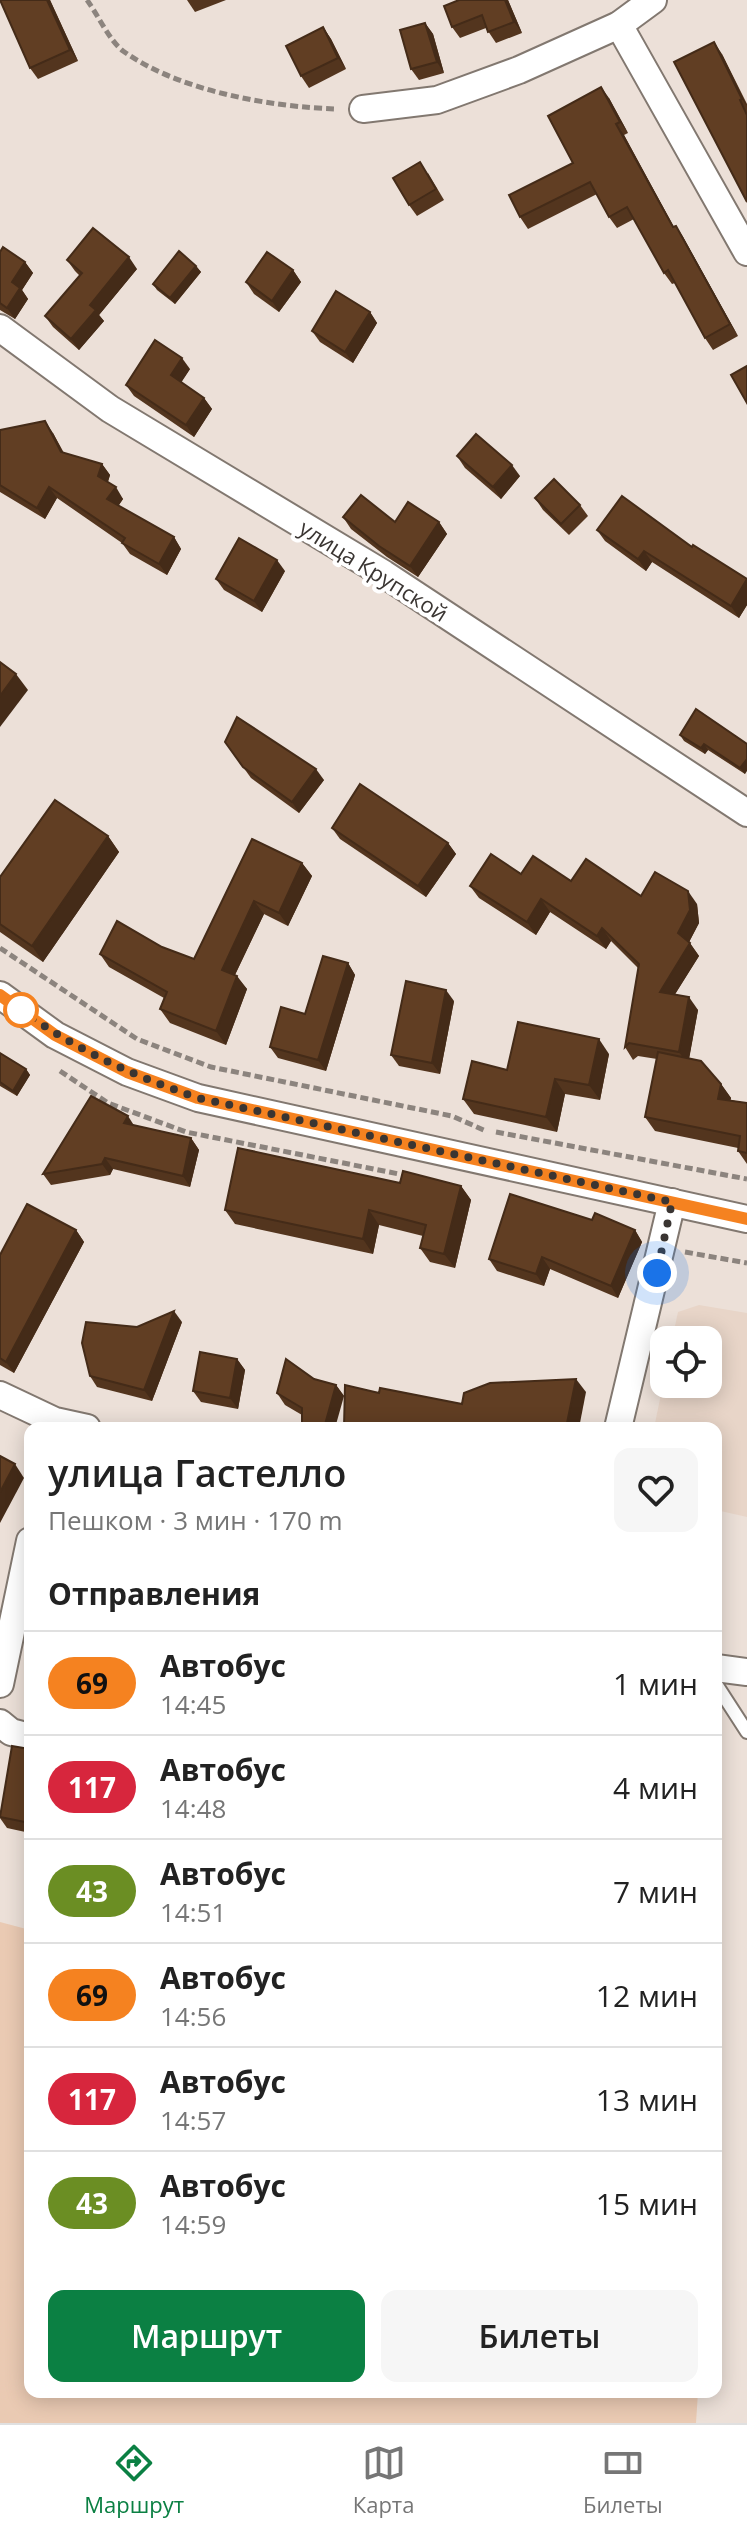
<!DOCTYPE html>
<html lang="ru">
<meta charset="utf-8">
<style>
:root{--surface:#fff;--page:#f6f6f6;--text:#222;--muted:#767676;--line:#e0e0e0;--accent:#0b8043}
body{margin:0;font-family:"Open Sans",sans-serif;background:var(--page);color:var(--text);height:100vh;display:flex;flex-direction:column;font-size:30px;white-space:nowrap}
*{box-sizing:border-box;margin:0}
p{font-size:26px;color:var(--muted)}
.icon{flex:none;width:44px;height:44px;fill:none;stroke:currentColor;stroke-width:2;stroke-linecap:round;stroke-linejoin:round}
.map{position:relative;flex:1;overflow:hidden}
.side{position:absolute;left:24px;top:1422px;width:698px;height:976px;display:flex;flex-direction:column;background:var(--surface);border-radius:16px;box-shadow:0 4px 20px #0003}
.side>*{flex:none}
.badge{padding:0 16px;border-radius:26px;font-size:28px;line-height:52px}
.buttons{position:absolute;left:650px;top:1326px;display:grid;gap:16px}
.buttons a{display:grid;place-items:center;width:72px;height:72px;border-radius:16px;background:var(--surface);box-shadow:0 4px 20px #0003;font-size:40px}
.you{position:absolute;width:40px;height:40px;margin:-20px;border:6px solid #fff;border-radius:50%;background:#1a73e8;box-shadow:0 0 0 12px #1a73e833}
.map>.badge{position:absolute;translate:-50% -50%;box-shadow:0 0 0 4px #fff}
h2{padding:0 24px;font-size:30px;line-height:72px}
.round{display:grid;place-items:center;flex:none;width:84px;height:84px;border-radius:16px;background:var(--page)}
.headline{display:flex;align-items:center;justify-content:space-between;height:136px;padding:0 24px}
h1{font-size:38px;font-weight:600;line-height:60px}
.button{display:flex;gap:16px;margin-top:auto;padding:16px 24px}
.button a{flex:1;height:92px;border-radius:16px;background:var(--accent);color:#fff;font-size:32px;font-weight:600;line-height:92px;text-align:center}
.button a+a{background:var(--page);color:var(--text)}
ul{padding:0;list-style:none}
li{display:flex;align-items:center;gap:24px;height:104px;padding:0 24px;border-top:2px solid var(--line)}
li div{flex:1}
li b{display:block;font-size:30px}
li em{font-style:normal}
li .badge{min-width:88px;font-weight:700;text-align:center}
.dock{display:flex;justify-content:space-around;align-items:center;height:112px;border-top:2px solid var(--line);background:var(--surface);font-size:22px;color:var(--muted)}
.dock a{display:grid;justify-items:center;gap:4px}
.dock .active{color:var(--accent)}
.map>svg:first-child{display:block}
</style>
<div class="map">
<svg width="747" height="2423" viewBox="0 0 747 2423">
<rect width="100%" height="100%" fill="#ece0d8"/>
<path fill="#e8d5c8" d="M 699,1305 L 747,1313 L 747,1517 L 716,1510 L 716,1428 L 654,1428 L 664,1380 L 664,1384 L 708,1384 L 708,1340 L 672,1340 L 678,1312 Z"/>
<path fill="#eacab3" d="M 0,1922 L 30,1930 L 30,2392 L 698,2392 L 696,2423 L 0,2423 Z"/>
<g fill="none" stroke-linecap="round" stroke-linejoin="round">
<defs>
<path id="service" d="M 716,1684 L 747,1732"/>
<g id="minor">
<path d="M 619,25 L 747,252"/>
<path d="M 363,109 L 437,100 L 519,70 L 619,25 L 653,0"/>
<path d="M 0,328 L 110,409 L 384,574 L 747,813"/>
<path d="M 0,995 L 55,1035 L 127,1072 L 198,1098 L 747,1219"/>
<path d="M 0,1395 L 55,1421 L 87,1428"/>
<path d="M 618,1428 L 672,1202"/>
<path d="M 716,1668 L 747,1672"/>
<path d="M 0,1684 L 30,1541"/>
<path d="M 0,1723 L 11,1732 L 30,1737"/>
</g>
</defs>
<use href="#service" stroke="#827870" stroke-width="16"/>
<use href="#minor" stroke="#827870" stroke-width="30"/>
<g stroke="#8c847e" stroke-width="5" stroke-dasharray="8 4" stroke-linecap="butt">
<path d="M 87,0 C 98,15 109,40 123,51 C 179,91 270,107 337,109"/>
<path d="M 0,948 L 137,1039 L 211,1067 L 452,1116 L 486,1131"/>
<path d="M 60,1071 L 108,1103 L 186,1132 L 399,1174"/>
<path d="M 496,1132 L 747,1179"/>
<path d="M 685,1252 L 747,1263"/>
</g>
<use href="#service" stroke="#fff" stroke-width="12"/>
<use href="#minor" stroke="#fff" stroke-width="26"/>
</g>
<g fill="#53351e">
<path d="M 50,0 L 78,61 L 38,79 L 30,68 Z"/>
<path d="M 187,0 L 226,0 L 195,12 Z"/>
<path d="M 459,0 L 508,0 L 522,33 L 496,43 L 486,28 L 460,38 L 452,27 Z"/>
<path d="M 425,23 L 433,34 L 444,73 L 419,80 L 411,69 Z"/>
<path d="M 323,27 L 331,39 L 346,69 L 309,88 L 301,76 Z"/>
<path d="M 722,54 L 747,104 L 747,202 Z"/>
<path d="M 609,98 L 628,133 L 624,135 L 674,227 L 676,226 L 683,237 L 738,336 L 713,350 L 705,338 L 675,283 L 672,284 L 664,273 L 634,219 L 617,228 L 609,217 L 597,194 L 528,229 L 520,217 L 573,163 Z"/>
<path d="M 428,173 L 444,200 L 417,216 L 409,205 Z"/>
<path d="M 0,252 L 25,262 L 33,273 L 22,290 L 28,299 L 15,319 L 0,310 Z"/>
<path d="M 67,260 L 137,269 L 99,315 L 104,321 L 79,350 L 53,327 L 45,316 L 80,276 L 75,271 Z"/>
<path d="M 196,266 L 201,272 L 175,304 L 157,290 L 153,284 Z"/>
<path d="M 293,270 L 301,282 L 279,312 L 254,294 L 246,282 Z"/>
<path d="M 370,312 L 377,323 L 353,363 L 320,342 L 312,331 Z"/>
<path d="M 190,369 L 181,382 L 204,398 L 212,409 L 194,437 L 134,396 L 126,385 Z"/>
<path d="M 0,430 L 53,433 L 64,453 L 102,464 L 110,475 L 108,482 L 123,499 L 118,506 L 174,537 L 181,549 L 167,575 L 130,554 L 122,543 L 57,498 L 45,519 L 0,492 Z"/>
<path d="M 457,456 L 520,476 L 501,499 L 465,468 Z"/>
<path d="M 535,498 L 580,505 L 588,516 L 569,535 L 543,510 Z"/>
<path d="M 343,517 L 395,522 L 439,522 L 447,534 L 418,577 L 387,557 L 351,529 Z"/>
<path d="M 597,530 L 692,547 L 747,579 L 747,605 L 739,618 L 652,562 L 646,571 L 605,541 Z"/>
<path d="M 285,571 L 262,612 L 224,590 L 216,579 Z"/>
<path d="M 680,735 L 747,744 L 745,774 L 708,750 L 705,754 L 684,741 Z"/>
<path d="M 225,742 L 324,780 L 299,813 L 251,778 Z"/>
<path d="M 332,828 L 448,843 L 456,854 L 426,897 L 340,839 Z"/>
<path d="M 108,836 L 119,852 L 43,962 L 0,932 L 0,877 Z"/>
<path d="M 252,839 L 302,863 L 312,876 L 288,926 L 264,914 L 235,975 L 247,989 L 226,1045 L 170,1023 L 160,1009 L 164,998 L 109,967 L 100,954 L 162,947 L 194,959 Z"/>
<path d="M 521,874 L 571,881 L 641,896 L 697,904 L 699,923 L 689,942 L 699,956 L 675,994 L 698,1010 L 689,1058 L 721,1084 L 731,1098 L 730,1100 L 747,1103 L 747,1164 L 738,1151 L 738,1148 L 655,1131 L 645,1117 L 657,1059 L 638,1056 L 633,1060 L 625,1047 L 638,968 L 611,941 L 606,949 L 550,912 L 536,935 L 479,898 L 470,886 Z"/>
<path d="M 348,963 L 355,975 L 326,1071 L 278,1058 L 270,1047 L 305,1014 Z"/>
<path d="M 454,1001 L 440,1074 L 399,1066 L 391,1055 Z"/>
<path d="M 0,1053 L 26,1069 L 30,1075 L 17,1096 L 0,1086 Z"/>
<path d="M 609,1054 L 600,1100 L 565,1094 L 557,1132 L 474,1114 L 463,1099 L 507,1070 Z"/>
<path d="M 134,1125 L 191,1138 L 199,1150 L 190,1187 L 113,1169 L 110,1175 L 51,1185 L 43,1174 Z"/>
<path d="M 400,1183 L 461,1186 L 471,1200 L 455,1268 L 430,1262 L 420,1248 L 423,1236 L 379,1225 L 373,1254 L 235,1224 L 225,1210 Z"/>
<path d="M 592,1220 L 635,1230 L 642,1242 L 618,1298 L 550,1269 L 544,1286 L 497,1271 L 489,1259 Z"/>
<path d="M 76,1230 L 84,1242 L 14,1373 L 0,1365 L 0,1255 Z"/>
<path d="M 182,1322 L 152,1401 L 97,1387 L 90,1376 Z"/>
<path d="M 237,1359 L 245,1370 L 238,1409 L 201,1402 L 193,1391 Z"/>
<path d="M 314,1379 L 336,1385 L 344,1396 L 302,1415 L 285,1405 L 277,1393 Z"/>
<path d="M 30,1749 L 30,1833 L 7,1828 L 0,1818 L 0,1812 Z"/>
</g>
<g fill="#442b18">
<path d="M 47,0 L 50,0 L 78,61 L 70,50 Z"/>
<path d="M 505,0 L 508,0 L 522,33 L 514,22 Z"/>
<path d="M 425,23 L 433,34 L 444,73 L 437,62 Z"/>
<path d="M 323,27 L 331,39 L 346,69 L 338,58 Z"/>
<path d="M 714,42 L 722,54 L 747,106 L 742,99 Z"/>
<path d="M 601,87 L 609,98 L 628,133 L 620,122 Z"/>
<path d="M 616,124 L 624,135 L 680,239 L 673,227 Z"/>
<path d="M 676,226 L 683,237 L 738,336 L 730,324 Z"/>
<path d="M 129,257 L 137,269 L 99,315 L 104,321 L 79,350 L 71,339 L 90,305 Z"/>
<path d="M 25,262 L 33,273 L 22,290 L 28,299 L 15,319 L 7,308 L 12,282 Z"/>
<path d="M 196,266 L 201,272 L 175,304 L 170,298 Z"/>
<path d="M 293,270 L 301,282 L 279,312 L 272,301 Z"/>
<path d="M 370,312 L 377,323 L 353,363 L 345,352 Z"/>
<path d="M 182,358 L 190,369 L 179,386 L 171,375 Z"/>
<path d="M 204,398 L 212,409 L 194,437 L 186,425 Z"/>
<path d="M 45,421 L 53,433 L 69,464 L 61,452 Z"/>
<path d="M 102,464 L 110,475 L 106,487 L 98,476 Z"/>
<path d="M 512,465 L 520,476 L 501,499 L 493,487 Z"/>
<path d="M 49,487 L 57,498 L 45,519 L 37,508 Z"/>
<path d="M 116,487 L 123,499 L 115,511 L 107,499 Z"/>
<path d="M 439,522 L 447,534 L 418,577 L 410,566 Z"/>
<path d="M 174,537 L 181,549 L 167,575 L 159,564 Z"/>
<path d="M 644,551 L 652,562 L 646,571 L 638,559 Z"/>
<path d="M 277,560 L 285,571 L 262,612 L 254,601 Z"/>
<path d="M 747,581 L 747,605 L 739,618 L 731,606 Z"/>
<path d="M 16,674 L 28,690 L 0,727 L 0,696 Z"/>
<path d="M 704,744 L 708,750 L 705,754 L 701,748 Z"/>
<path d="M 747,759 L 747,771 L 745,774 L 740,768 Z"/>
<path d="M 316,769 L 324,780 L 299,813 L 292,802 Z"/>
<path d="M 108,836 L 119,852 L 43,962 L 32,946 Z"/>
<path d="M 448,843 L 456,854 L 426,897 L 418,886 Z"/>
<path d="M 302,863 L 312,876 L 288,926 L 279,913 Z"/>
<path d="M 688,891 L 697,904 L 699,923 L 687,946 L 678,933 Z"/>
<path d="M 541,899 L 550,912 L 536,935 L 527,922 Z"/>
<path d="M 254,901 L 264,914 L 231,983 L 222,970 Z"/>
<path d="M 602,928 L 611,941 L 606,949 L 597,936 Z"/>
<path d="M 690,943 L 699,956 L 669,1004 L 660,992 Z"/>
<path d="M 348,963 L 355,975 L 326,1071 L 318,1060 Z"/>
<path d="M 237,976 L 247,989 L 226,1045 L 216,1031 Z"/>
<path d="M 446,990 L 454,1001 L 440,1074 L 432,1063 Z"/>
<path d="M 689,997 L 698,1010 L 688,1065 L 679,1052 Z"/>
<path d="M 599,1039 L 609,1054 L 600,1100 L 589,1085 Z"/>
<path d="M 26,1069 L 30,1075 L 17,1096 L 13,1091 Z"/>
<path d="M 555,1079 L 565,1094 L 557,1132 L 546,1117 Z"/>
<path d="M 721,1084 L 731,1098 L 728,1113 L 718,1099 Z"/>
<path d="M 128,1116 L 135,1127 L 124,1123 Z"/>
<path d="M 191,1138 L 199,1150 L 190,1187 L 183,1176 Z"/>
<path d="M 105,1158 L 113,1169 L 110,1175 L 102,1164 Z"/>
<path d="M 461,1186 L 471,1200 L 455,1268 L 444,1254 Z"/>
<path d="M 369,1210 L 379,1225 L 373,1254 L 363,1239 Z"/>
<path d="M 76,1230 L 84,1242 L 14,1373 L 6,1362 Z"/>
<path d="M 635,1230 L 642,1242 L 618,1298 L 611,1286 Z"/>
<path d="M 542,1257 L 550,1269 L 544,1286 L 536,1274 Z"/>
<path d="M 174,1311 L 182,1322 L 152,1401 L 144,1390 Z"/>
<path d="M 237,1359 L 245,1370 L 238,1409 L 230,1398 Z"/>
<path d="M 576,1379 L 586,1392 L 579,1428 L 566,1428 Z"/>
<path d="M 336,1385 L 344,1396 L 335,1428 L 324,1428 Z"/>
<path d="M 15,1464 L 24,1478 L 0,1523 L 0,1492 Z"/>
</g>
<g fill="#613e23" stroke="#442b18" stroke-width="2">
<path d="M 0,0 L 47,0 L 70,50 L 30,68 Z"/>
<path d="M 459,0 L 505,0 L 514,22 L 488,32 L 482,15 L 452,27 L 444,6 Z"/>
<path d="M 425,23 L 437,62 L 411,69 L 400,30 Z"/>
<path d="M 323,27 L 338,58 L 301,76 L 286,46 Z"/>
<path d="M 714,42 L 742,99 L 740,100 L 747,115 L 747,202 L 674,62 Z"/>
<path d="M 601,87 L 620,122 L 616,124 L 673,227 L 676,226 L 730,324 L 705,338 L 668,270 L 664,273 L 627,207 L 609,217 L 590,182 L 520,217 L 509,195 L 573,163 L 548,116 Z"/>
<path d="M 420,162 L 436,189 L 409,205 L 393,178 Z"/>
<path d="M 93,228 L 129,257 L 90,305 L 96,310 L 71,339 L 45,316 L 82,273 L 67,260 Z"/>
<path d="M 3,247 L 25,262 L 12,282 L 20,288 L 7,308 L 0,303 L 0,252 Z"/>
<path d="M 179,251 L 196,266 L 170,298 L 153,284 Z"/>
<path d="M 267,252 L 293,270 L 272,301 L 246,282 Z"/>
<path d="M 336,291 L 370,312 L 345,352 L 312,331 Z"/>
<path d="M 155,340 L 182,358 L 171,375 L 204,398 L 186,425 L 126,385 Z"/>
<path d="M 747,366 L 747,403 L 731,375 Z"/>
<path d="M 45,421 L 61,452 L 102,464 L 98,476 L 116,487 L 107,499 L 174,537 L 159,564 L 122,543 L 125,538 L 49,487 L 37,508 L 0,485 L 0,430 Z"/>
<path d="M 476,434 L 512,465 L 493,487 L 457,456 Z"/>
<path d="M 554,479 L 580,505 L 561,524 L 535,498 Z"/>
<path d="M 361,495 L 395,522 L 408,502 L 439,522 L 410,566 L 379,546 L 343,517 Z"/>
<path d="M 622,496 L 692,547 L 693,545 L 747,579 L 731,606 L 644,551 L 638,559 L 597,530 Z"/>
<path d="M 239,538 L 277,560 L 254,601 L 216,579 Z"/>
<path d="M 0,662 L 16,674 L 0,696 Z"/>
<path d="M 696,709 L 747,744 L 747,759 L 740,768 L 704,744 L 701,748 L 680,735 Z"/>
<path d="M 237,717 L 316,769 L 292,802 L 243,767 L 225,742 Z"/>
<path d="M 360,784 L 448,843 L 418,886 L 332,828 Z"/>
<path d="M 55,800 L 108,836 L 32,946 L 0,924 L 0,877 Z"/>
<path d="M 252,839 L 302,863 L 279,913 L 254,901 L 222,970 L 237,976 L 216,1031 L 160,1009 L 167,992 L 100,954 L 117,921 L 162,947 L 194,959 Z"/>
<path d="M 491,854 L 521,874 L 533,856 L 571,881 L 586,859 L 641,896 L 655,872 L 688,891 L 690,910 L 678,933 L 690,943 L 660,992 L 689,997 L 679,1052 L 629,1043 L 625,1047 L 639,964 L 602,928 L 597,936 L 541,899 L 527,922 L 470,886 Z"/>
<path d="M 323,956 L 348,963 L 318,1060 L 270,1047 L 281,1007 L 305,1014 Z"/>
<path d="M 406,981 L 446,990 L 432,1063 L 391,1055 Z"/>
<path d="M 518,1022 L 599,1039 L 589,1085 L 555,1079 L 546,1117 L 463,1099 L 472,1061 L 507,1070 Z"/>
<path d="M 658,1052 L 701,1061 L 721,1084 L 718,1099 L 747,1103 L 747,1153 L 738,1151 L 740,1136 L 645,1117 Z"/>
<path d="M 0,1053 L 26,1069 L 13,1091 L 0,1082 Z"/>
<path d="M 91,1096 L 128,1116 L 124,1123 L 191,1138 L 183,1176 L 105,1158 L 102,1164 L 43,1174 Z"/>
<path d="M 238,1148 L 400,1183 L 403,1171 L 461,1186 L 444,1254 L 420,1248 L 426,1225 L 369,1210 L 363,1239 L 225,1210 Z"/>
<path d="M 510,1194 L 592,1220 L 595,1213 L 635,1230 L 611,1286 L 542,1257 L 536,1274 L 489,1259 Z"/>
<path d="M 27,1204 L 76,1230 L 6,1362 L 0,1358 L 0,1255 Z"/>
<path d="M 174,1311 L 144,1390 L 90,1376 L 82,1343 L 86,1322 L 137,1327 Z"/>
<path d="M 200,1352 L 237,1359 L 230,1398 L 193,1391 Z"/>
<path d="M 286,1359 L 314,1379 L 336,1385 L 324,1428 L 302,1428 L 302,1408 L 277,1393 Z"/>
<path d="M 576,1379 L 566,1428 L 344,1428 L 345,1385 L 379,1393 L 380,1388 L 462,1404 L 464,1393 L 490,1383 Z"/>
<path d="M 0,1456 L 15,1464 L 0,1492 Z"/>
<path d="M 12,1746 L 30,1749 L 30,1823 L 0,1817 Z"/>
</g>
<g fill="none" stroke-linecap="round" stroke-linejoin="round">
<defs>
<path id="line" d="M 0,995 L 55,1035 L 127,1072 L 198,1098 L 747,1219"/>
</defs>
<use href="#line" stroke="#fff" stroke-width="18"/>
<use href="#line" stroke="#f58220" stroke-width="12"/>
<path stroke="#3a3532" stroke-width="8" stroke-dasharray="0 14.4" d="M 21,1010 C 78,1051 132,1075 198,1098 L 672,1202 L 657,1273"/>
</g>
<circle fill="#fff" stroke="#f58220" stroke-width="4" cx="21" cy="1010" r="16"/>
<g text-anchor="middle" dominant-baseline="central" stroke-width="8" stroke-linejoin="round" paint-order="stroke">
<g font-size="22" fill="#3a3532" stroke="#fff">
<text transform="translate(374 570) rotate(32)">улица Крупской</text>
</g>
</g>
</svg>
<div class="buttons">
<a><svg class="icon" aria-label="locate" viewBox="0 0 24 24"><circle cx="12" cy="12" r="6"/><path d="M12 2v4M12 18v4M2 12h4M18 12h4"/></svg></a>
</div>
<div class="you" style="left:657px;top:1273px"></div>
<section class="side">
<div class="headline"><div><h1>улица Гастелло</h1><p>Пешком · 3 мин · 170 m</p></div><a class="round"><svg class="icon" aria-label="heart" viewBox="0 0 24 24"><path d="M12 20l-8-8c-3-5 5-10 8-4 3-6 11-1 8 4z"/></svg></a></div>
<h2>Отправления</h2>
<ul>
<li><span class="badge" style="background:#f58220;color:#111">69</span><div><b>Автобус</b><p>14:45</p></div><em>1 мин</em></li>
<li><span class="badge" style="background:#d7263d;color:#fff">117</span><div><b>Автобус</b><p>14:48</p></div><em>4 мин</em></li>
<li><span class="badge" style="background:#6b8e23;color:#fff">43</span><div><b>Автобус</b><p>14:51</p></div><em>7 мин</em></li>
<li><span class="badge" style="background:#f58220;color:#111">69</span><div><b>Автобус</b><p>14:56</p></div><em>12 мин</em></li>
<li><span class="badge" style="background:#d7263d;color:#fff">117</span><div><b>Автобус</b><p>14:57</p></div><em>13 мин</em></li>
<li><span class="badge" style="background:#6b8e23;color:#fff">43</span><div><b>Автобус</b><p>14:59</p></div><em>15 мин</em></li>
</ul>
<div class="button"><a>Маршрут</a><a>Билеты</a></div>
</section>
</div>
<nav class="dock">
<a class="active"><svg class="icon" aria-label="directions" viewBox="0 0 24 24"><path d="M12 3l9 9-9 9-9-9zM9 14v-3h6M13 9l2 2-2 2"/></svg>Маршрут</a>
<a><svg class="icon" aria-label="map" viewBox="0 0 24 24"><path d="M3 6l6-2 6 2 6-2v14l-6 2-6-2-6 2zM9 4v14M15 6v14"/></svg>Карта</a>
<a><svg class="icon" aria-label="tickets" viewBox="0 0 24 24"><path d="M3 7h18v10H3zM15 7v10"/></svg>Билеты</a>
</nav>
